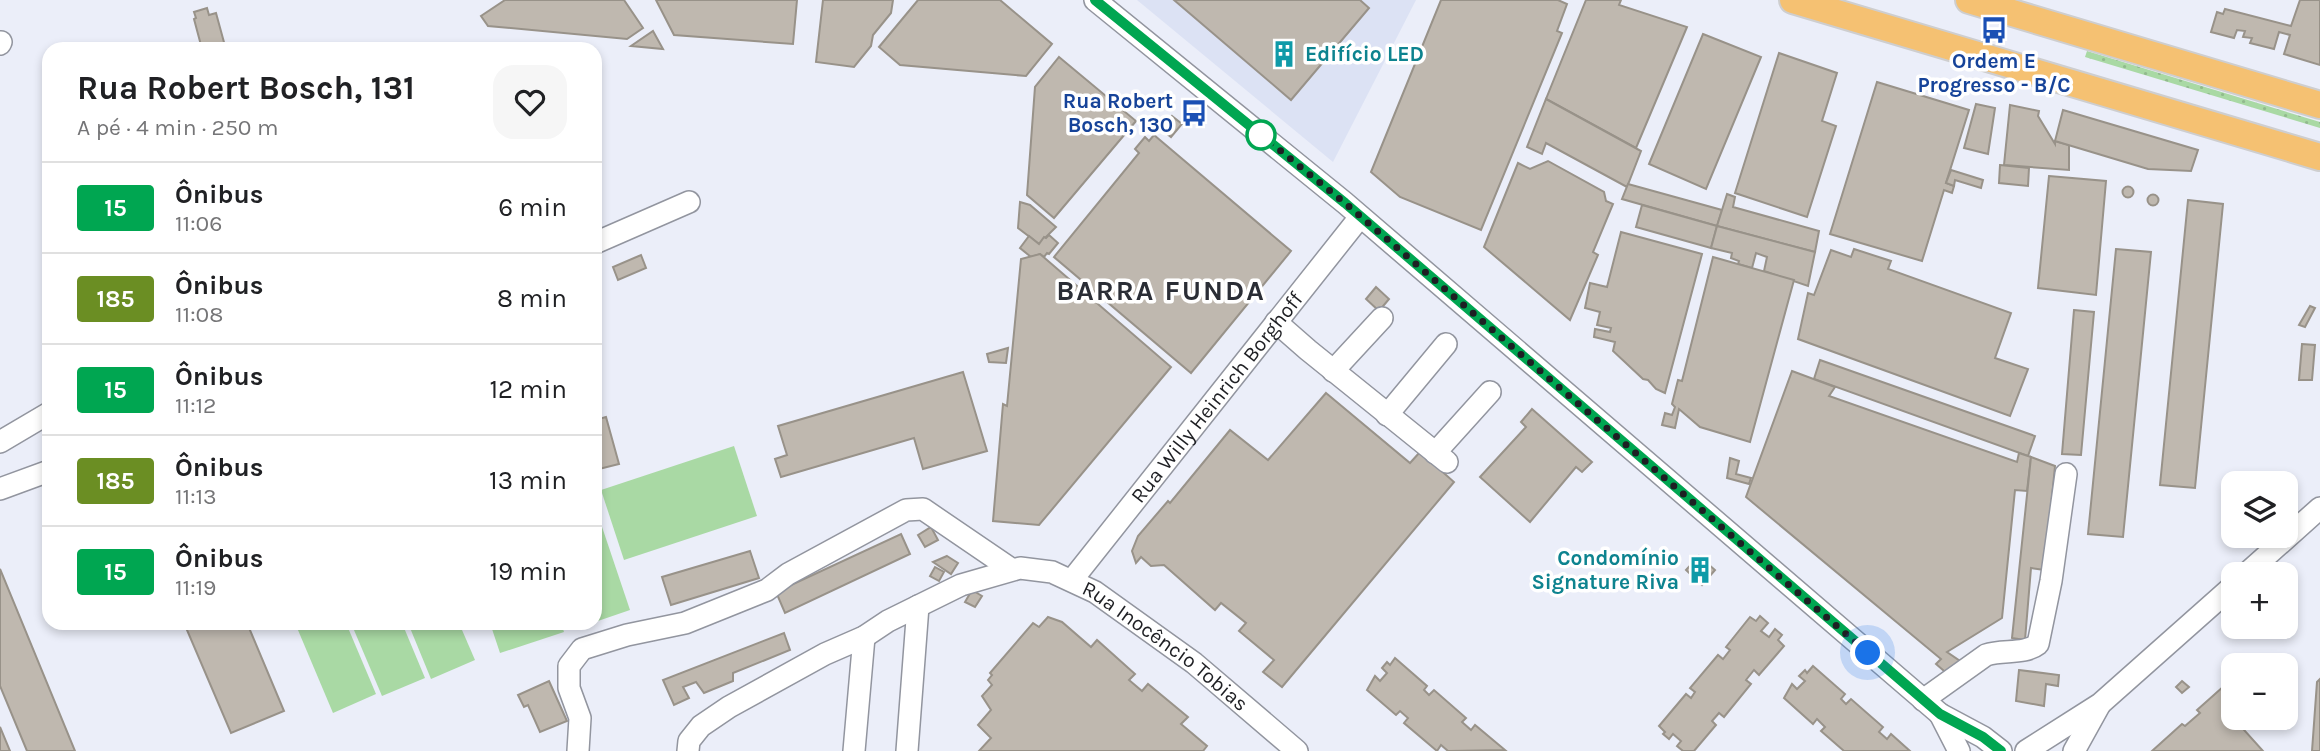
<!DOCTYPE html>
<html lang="pt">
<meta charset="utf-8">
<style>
:root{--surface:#fff;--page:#f6f6f6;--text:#202124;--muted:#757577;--line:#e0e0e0}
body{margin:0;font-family:Karla,sans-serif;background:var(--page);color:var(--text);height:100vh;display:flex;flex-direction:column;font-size:26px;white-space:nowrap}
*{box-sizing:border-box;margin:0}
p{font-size:23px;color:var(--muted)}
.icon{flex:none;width:38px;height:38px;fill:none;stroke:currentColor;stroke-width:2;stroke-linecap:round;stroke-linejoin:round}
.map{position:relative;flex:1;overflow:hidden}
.side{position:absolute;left:42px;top:42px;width:560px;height:588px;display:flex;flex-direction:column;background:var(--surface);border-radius:21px;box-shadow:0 4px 10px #0003}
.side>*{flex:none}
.badge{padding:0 14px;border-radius:5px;font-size:24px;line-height:46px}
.tools{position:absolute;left:2221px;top:471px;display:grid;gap:14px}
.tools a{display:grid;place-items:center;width:77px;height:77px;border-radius:14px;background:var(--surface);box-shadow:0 4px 10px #0003;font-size:35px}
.you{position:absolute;width:35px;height:35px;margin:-18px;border:5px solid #fff;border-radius:50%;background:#1a73e8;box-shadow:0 0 0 10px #1a73e833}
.map>.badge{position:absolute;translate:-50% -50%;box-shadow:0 0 0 4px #fff}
.round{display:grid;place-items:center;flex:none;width:74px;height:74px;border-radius:21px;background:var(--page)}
.overview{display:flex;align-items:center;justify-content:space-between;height:119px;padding:0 35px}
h1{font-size:33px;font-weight:700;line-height:52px}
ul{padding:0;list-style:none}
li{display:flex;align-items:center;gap:21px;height:91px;padding:0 35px;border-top:2px solid var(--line)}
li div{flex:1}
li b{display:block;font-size:26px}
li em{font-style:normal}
li .badge{min-width:77px;font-weight:700;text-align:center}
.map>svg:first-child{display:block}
</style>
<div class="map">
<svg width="2320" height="751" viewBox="0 0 2320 751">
<defs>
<pattern id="grass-dots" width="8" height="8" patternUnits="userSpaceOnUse" patternTransform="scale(1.75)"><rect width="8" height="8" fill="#a9d9a4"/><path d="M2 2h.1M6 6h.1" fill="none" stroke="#91ba8d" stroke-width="1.8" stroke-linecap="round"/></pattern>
</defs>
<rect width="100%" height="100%" fill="#ebeef9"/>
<path fill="#dce2f4" d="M 1137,0 L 1416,0 L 1333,162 Z"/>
<path fill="url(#grass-dots)" d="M 2087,51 L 2320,122 L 2320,128 L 2085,57 Z"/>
<g fill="#a9d9a4">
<path d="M 734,446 L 757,516 L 624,560 L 601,490 Z"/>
<path d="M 595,506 L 630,610 L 595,622 Z"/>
<path d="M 295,623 L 346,623 L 376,694 L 333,713 Z"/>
<path d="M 351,623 L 402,623 L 425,678 L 382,696 Z"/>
<path d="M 408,623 L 459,623 L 475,660 L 431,679 Z"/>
<path d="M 490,623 L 561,623 L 564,632 L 500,653 Z"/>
</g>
<g fill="#bfb8af" stroke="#989289" stroke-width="2">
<path d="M 505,0 L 624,0 L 643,28 L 627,39 L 488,26 L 481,16 Z"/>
<path d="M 656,0 L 797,0 L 793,44 L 674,35 Z"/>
<path d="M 823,0 L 893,0 L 891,13 L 873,35 L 871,46 L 854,67 L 816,62 Z"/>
<path d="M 918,0 L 1000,0 L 1052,44 L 1026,76 L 900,65 L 879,47 Z"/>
<path d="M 1174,0 L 1360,0 L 1369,8 L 1291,100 Z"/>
<path d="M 1441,0 L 1558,0 L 1567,4 L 1557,31 L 1562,33 L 1481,230 L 1400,197 L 1371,172 Z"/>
<path d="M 1586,0 L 1621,0 L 1619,5 L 1687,27 L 1636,148 L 1546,99 Z"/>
<path d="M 2300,0 L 2320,0 L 2320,65 L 2284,54 L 2290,35 L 2279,32 L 2274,49 L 2250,43 L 2252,38 L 2243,37 L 2245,31 L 2237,30 L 2234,38 L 2211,32 L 2217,12 L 2223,14 L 2225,9 L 2291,26 Z"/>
<path d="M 207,8 L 209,15 L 216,13 L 225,46 L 218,49 L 202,49 L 194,19 L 196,18 L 194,12 Z"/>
<path d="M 653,31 L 663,49 L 631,46 Z"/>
<path d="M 1703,34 L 1761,57 L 1706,189 L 1649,164 Z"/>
<path d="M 1779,53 L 1837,73 L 1822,121 L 1836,126 L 1807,217 L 1735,193 Z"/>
<path d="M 1059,57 L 1136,121 L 1054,218 L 1027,195 L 1035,87 Z"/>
<path d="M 1877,82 L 1969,110 L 1946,183 L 1954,186 L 1952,193 L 1944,190 L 1922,261 L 1830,234 Z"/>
<path d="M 1546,99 L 1641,151 L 1627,187 L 1546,143 L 1542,154 L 1527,147 Z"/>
<path d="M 1976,104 L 1995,108 L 1988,154 L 1964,148 Z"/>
<path d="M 2010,105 L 2039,111 L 2038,116 L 2055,144 L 2055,141 L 2069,145 L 2069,170 L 2004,165 Z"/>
<path d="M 2063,110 L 2198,150 L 2191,171 L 2148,169 L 2055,141 Z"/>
<path d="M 1172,116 L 1182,124 L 1171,137 L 1161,129 Z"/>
<path d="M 1154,135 L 1291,251 L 1191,373 L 1054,257 L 1139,153 L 1135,149 L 1145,137 L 1149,141 Z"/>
<path d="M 1548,161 L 1604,192 L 1606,201 L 1613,204 L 1593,252 L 1598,255 L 1570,320 L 1484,247 L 1518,163 L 1530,169 Z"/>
<path d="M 2000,165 L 2029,168 L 2028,186 L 1999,183 Z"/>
<path d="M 1951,170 L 1983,180 L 1981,188 L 1955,180 L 1954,186 L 1946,183 Z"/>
<path d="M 2049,176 L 2106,181 L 2096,295 L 2038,288 Z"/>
<path d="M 1628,184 L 1722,210 L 1717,226 L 1622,199 Z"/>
<circle cx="2128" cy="192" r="5.5"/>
<path d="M 1727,194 L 1735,197 L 1733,207 L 1819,231 L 1815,252 L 1717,226 Z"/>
<circle cx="2153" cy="200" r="5.5"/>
<path d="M 2188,200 L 2223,204 L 2195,488 L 2160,485 Z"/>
<path d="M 1020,202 L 1030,205 L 1056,227 L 1039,244 L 1018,228 Z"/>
<path d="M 1642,205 L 1717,226 L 1711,248 L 1636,227 Z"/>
<path d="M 1717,226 L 1815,252 L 1808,286 L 1764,271 L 1767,257 L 1756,253 L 1752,268 L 1738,264 L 1739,261 L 1731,258 L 1732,253 L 1711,248 Z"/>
<path d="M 1621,232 L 1702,254 L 1665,393 L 1656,389 L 1648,380 L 1643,379 L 1613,351 L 1615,342 L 1594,337 L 1595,329 L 1610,332 L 1611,328 L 1597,325 L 1600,312 L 1585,308 L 1590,283 L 1607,287 Z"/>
<path d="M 1049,235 L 1058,243 L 1049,254 L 1047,253 L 1044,257 L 1040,254 L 1031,257 L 1020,248 L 1029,236 L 1039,244 L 1044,237 L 1046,238 Z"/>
<path d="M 1854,249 L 1891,261 L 1888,269 L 2011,313 L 1995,358 L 2028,369 L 2010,416 L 1798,339 L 1808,293 L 1814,295 L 1831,250 L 1851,257 Z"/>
<path d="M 2116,249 L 2151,252 L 2123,537 L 2088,534 Z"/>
<path d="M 1040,254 L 1171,367 L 1039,525 L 993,521 L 1003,404 L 1007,406 L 1021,259 Z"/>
<path d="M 641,255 L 646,268 L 618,280 L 613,267 Z"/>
<path d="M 1713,257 L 1794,280 L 1750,442 L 1700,427 L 1679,409 L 1675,428 L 1662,425 L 1665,413 L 1672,415 L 1675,407 L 1672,404 L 1678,380 L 1682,381 Z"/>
<path d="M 1376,287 L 1389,299 L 1379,311 L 1366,299 Z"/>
<path d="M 2310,306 L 2315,308 L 2305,327 L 2299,325 Z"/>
<path d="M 2074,310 L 2094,312 L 2081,455 L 2062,454 Z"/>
<path d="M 2302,344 L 2315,345 L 2312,380 L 2299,380 Z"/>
<path d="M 1008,348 L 1006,363 L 989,362 L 987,354 Z"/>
<path d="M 1820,360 L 2035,436 L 2028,456 L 1814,379 Z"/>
<path d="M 1792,371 L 1835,387 L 1829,396 L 2017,462 L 2019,453 L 2031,457 L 2027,491 L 2015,490 L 2002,618 L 1947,652 L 1963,663 L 1951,677 L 1936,664 L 1941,659 L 1746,497 Z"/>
<path d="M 963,372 L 987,451 L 923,469 L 914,438 L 781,477 L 775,459 L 787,455 L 778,426 Z"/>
<path d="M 1326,393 L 1410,463 L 1420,452 L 1454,482 L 1282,687 L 1263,672 L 1274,660 L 1239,631 L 1246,623 L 1221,603 L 1215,610 L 1164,565 L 1151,566 L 1141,557 L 1136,563 L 1132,551 L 1138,536 L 1168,501 L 1170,503 L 1230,430 L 1268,460 Z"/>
<path d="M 1532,409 L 1592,462 L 1582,472 L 1576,467 L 1530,522 L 1480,477 L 1526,427 L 1521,422 Z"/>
<path d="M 606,417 L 619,464 L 595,470 L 595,420 Z"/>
<path d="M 2031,457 L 2055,466 L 2045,570 L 2031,568 L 2025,640 L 2012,638 Z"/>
<path d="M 1730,458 L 1739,461 L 1736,474 L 1751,478 L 1749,484 L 1727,478 Z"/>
<path d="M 2279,475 L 2290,476 L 2289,487 L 2286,487 L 2286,483 L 2278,483 Z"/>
<path d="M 931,527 L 938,540 L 925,547 L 918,535 Z"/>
<path d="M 901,534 L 910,554 L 785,613 L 776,592 Z"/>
<path d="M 750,551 L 759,578 L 671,605 L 662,577 Z"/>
<path d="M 947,556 L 958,563 L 951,574 L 933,562 Z"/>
<path d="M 1699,556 L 1715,570 L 1702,585 L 1686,570 Z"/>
<path d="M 935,567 L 944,572 L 939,581 L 930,576 Z"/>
<path d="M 0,569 L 75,751 L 27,751 L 0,686 Z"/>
<path d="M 972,590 L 982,596 L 975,607 L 965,602 Z"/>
<path d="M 1760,616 L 1768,623 L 1761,631 L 1769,637 L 1775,629 L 1782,635 L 1778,640 L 1784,646 L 1759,675 L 1754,670 L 1746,680 L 1751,684 L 1724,717 L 1719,713 L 1712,721 L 1716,725 L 1694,751 L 1683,751 L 1677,746 L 1681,741 L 1673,734 L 1669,739 L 1663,734 L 1665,732 L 1659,726 L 1686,694 L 1691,698 L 1695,692 L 1690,688 L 1718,655 L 1723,659 L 1730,650 L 1726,647 L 1750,617 L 1756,621 Z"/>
<path d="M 1048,617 L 1062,622 L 1091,647 L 1097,640 L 1135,674 L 1129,680 L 1142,691 L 1148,684 L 1188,717 L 1181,724 L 1207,746 L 1203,751 L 979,751 L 991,738 L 978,725 L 991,710 L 982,696 L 992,685 L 988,680 L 992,675 L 990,673 L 1033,623 L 1039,627 Z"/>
<path d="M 184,623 L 247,623 L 284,711 L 231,733 Z"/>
<path d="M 784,633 L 790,650 L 733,673 L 733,681 L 704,693 L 696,682 L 683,687 L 689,698 L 674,705 L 663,680 Z"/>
<path d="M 1395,658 L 1427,686 L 1424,690 L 1429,695 L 1434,690 L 1466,718 L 1462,722 L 1471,730 L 1475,725 L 1505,750 L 1448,751 L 1441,745 L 1437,751 L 1404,723 L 1408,718 L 1400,711 L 1396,715 L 1367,690 L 1375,676 L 1380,681 L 1387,673 L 1382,668 L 1387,662 L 1390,665 Z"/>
<path d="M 1813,666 L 1845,694 L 1841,699 L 1846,704 L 1851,699 L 1883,727 L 1879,732 L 1887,739 L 1891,734 L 1910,751 L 1844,751 L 1821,731 L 1825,727 L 1817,719 L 1813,724 L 1784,698 L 1792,684 L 1797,689 L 1805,681 L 1799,676 L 1805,670 L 1807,673 Z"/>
<path d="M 2019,670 L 2059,675 L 2058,686 L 2046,684 L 2044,706 L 2016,701 Z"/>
<path d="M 2233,678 L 2233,718 L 2238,718 L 2235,720 L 2263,751 L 2152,751 L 2182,724 L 2185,726 L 2200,713 L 2197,710 Z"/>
<path d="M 2320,679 L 2320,751 L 2312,751 L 2317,682 Z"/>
<path d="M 549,681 L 567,721 L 540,732 L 528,705 L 524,707 L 518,695 Z"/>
<path d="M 2182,681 L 2189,687 L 2182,693 L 2176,687 Z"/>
<path d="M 2245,718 L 2267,718 L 2260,724 L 2250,723 Z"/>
<path d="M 0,727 L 10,751 L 0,751 Z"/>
</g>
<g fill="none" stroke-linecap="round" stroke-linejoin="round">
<defs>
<g id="minor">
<path d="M 1095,0 L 1345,203 L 1940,714 L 1983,737 L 2001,751"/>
<path d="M 0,44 L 1,42"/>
<path d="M 595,243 L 689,202"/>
<path d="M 1276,322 L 1308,350 L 1447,462"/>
<path d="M 1333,371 L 1382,318"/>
<path d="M 1387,415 L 1446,344"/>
<path d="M 0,442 L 49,413"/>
<path d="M 1435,453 L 1490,392"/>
<path d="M 0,489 L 49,471"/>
<path d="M 2246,574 L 2320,508"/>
<path id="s1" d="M 1072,580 L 1360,217"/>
<path d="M 1923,700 L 1986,655 C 2003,649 2024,655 2038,644 L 2051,581 L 2066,474"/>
<path d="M 1940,714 L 1959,751"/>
<path d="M 578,751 L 580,718 L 569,688 L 569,666 L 582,649 L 627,635 L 685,623 L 767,590 L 788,574 L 906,510 L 923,509 L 1011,569"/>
<path id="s2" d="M 688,751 L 689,741 L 701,726 L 729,707 L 825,654 L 864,637 L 888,621 L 961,585 L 1020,568 L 1052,572 L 1095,592 L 1194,663 L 1297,751"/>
<path d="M 854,751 L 864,637"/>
<path d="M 907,751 L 918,606"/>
<path d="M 2026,751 L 2100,704 L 2233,586"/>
<path d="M 2074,751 L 2099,706"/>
</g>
<g id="major">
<path d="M 1793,0 L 2320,157"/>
<path d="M 1969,0 L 2320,105"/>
</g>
</defs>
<use href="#minor" stroke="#92959f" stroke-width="24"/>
<use href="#major" stroke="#cececf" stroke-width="30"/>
<use href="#minor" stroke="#fff" stroke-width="21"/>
<use href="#major" stroke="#f5c172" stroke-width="26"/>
</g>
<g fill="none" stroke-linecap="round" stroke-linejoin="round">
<defs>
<path id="line" d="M 1095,0 L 1345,203 L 1940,714 L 1983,737 L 2001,751"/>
</defs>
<use href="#line" stroke="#fff" stroke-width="16"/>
<use href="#line" stroke="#00a651" stroke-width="10"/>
<path stroke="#1e1f23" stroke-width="7" stroke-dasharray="0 12.6" d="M 1261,135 L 1345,203 L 1868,653"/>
</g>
<defs>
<symbol id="bus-bare" viewBox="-9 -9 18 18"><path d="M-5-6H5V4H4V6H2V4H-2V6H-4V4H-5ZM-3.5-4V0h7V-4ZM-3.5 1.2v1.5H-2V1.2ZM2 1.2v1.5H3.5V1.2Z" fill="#1a4fb4" stroke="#fff" stroke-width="2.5" paint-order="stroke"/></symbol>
<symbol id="building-bare" viewBox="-9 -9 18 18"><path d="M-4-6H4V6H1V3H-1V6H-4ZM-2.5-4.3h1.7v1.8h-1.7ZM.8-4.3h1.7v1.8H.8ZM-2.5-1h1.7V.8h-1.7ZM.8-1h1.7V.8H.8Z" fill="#0f9aa8" stroke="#fff" stroke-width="2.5" paint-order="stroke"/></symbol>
</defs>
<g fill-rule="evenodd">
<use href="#bus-bare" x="1975" y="11" width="38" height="38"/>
<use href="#building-bare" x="1265" y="35" width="38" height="38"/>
<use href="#bus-bare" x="1175" y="94" width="38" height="38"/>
<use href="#building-bare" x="1681" y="551" width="38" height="38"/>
</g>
<circle fill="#fff" stroke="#00a651" stroke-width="3.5" cx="1261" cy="135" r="14"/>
<g text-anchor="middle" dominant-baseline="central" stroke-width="7" stroke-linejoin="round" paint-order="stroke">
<g font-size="21" font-weight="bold" fill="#0d838f" stroke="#fff" text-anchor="start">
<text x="1305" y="54">Edifício LED</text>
<text x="1679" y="558" text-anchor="end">Condomínio<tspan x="1679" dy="24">Signature Riva</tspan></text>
</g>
<g font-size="21" font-weight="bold" fill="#164399" stroke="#fff">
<text x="1994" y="61">Ordem E<tspan x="1994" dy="24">Progresso - B/C</tspan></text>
<text x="1173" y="101" text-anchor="end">Rua Robert<tspan x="1173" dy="24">Bosch, 130</tspan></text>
</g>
<g font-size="21" fill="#1e1f23" stroke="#fff">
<text stroke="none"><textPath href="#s1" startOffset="233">Rua Willy Heinrich Borghoff</textPath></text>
<text stroke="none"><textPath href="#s2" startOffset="555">Rua Inocêncio Tobias</textPath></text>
</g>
<g font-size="28" font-weight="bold" letter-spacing="2" fill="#2a2d35" stroke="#fff">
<text x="1161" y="290">BARRA FUNDA</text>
</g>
</g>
</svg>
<div class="tools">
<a><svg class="icon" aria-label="layers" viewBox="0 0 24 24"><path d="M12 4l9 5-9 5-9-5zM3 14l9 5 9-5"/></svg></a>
<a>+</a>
<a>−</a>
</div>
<div class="you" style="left:1868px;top:653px"></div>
<section class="side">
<div class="overview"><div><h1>Rua Robert Bosch, 131</h1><p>A pé · 4 min · 250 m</p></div><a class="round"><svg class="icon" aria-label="heart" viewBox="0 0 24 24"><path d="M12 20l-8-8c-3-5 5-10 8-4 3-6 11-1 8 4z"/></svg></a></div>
<ul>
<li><span class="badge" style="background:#00a651;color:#fff">15</span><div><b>Ônibus</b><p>11:06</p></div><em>6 min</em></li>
<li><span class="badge" style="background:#6b8e23;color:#fff">185</span><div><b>Ônibus</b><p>11:08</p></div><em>8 min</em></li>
<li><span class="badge" style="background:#00a651;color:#fff">15</span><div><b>Ônibus</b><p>11:12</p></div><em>12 min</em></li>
<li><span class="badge" style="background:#6b8e23;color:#fff">185</span><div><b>Ônibus</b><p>11:13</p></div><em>13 min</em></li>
<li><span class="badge" style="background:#00a651;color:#fff">15</span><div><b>Ônibus</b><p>11:19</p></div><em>19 min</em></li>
</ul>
</section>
</div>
